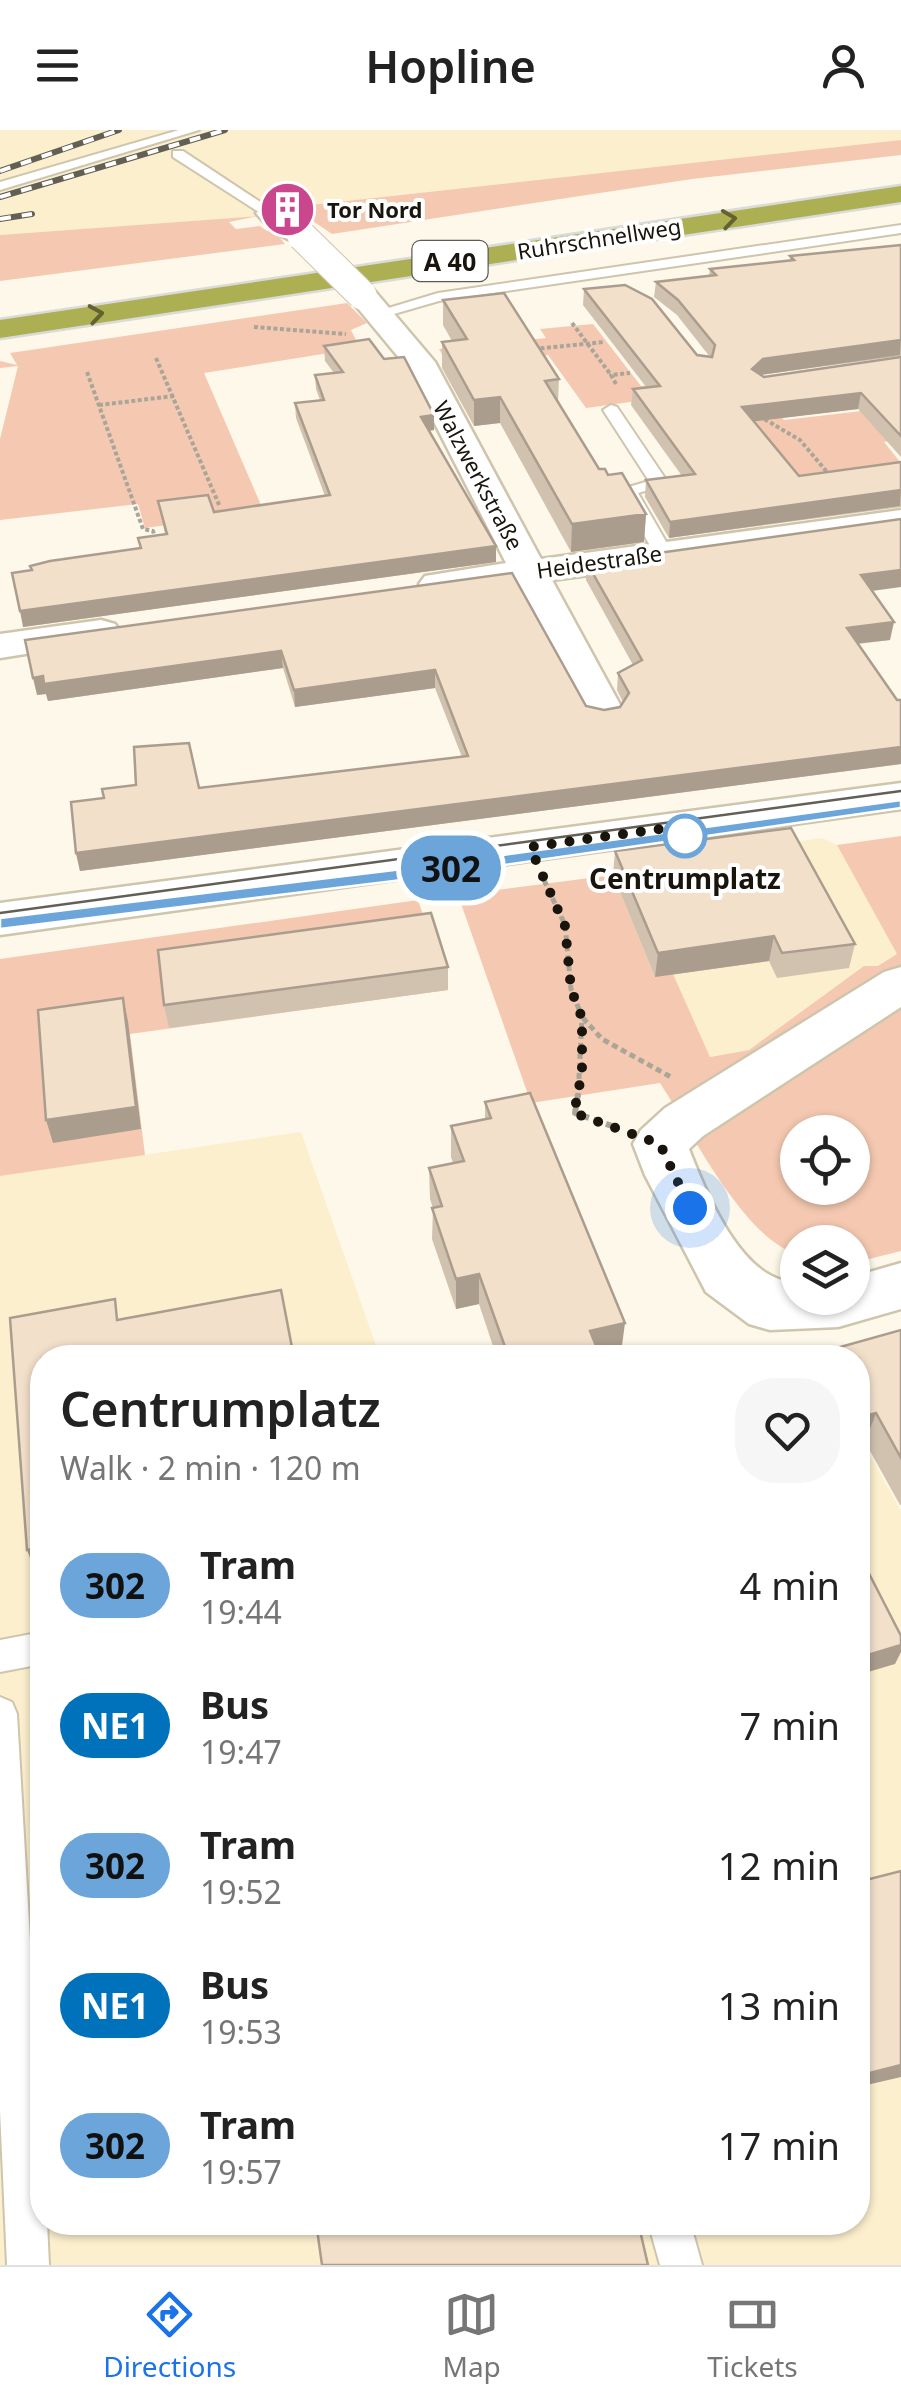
<!DOCTYPE html>
<meta charset="utf-8">
<style>
:root{--surface:#fff;--page:#f6f6f6;--text:#222;--muted:#767676;--line:#e0e0e0;--accent:#1a73e8}
body{margin:0;font-family:"Noto Sans",sans-serif;background:var(--page);color:var(--text);height:100vh;display:flex;flex-direction:column;font-size:38px;white-space:nowrap}
*{box-sizing:border-box;margin:0}
p{font-size:32px;color:var(--muted)}
.icon{flex:none;width:55px;height:55px;fill:none;stroke:currentColor;stroke-width:2;stroke-linecap:round;stroke-linejoin:round}
.map{position:relative;flex:1;overflow:hidden}
.sheet{position:absolute;left:30px;top:1215px;width:840px;height:890px;display:flex;flex-direction:column;background:var(--surface);border-radius:40px;box-shadow:0 2px 8px #0004}
.sheet>*{flex:none}
.badge{padding:0 20px;border-radius:32px;font-size:35px;line-height:65px}
.buttons{position:absolute;left:780px;top:985px;display:grid;gap:20px}
.buttons a{display:grid;place-items:center;width:90px;height:90px;border-radius:50%;background:var(--surface);box-shadow:0 2px 8px #0004;font-size:50px}
.you{position:absolute;width:50px;height:50px;margin:-25px;border:8px solid #fff;border-radius:50%;background:#1a73e8;box-shadow:0 0 0 15px #1a73e833}
.map>.badge{position:absolute;translate:-50% -50%;box-shadow:0 0 0 5px #fff}
.round{display:grid;place-items:center;flex:none;width:105px;height:105px;border-radius:40px;background:var(--page)}
.summary{display:flex;align-items:center;justify-content:space-between;height:170px;padding:0 30px}
h1{font-size:48px;font-weight:600;line-height:75px}
ul{padding:0;list-style:none}
li{display:flex;align-items:center;gap:30px;height:140px;padding:0 30px}
li div{flex:1}
li b{display:block;font-size:38px}
li em{font-style:normal}
li .badge{min-width:110px;font-weight:700;text-align:center}
header{display:flex;justify-content:space-between;align-items:center;height:130px;padding:0 30px;background:var(--surface);font-size:45px;font-weight:600}
.menu{display:flex;justify-content:space-around;align-items:center;height:140px;border-top:2px solid var(--line);background:var(--surface);font-size:28px;color:var(--muted)}
.menu a{display:grid;justify-items:center;gap:5px}
.menu .active{color:var(--accent)}
.map>svg:first-child{display:block}
</style>
<header><svg class="icon" aria-label="menu" viewBox="0 0 24 24"><path d="M4 6h16M4 12h16M4 18h16"/></svg>Hopline<svg class="icon" aria-label="person" viewBox="0 0 24 24"><circle cx="12" cy="8" r="4"/><path d="M4 21q1-7 8-7t8 7"/></svg></header>
<div class="map">
<svg width="901" height="2135" viewBox="0 0 901 2135">
<rect width="100%" height="100%" fill="#fdf8e9"/>
<g fill="#fbefce">
<path d="M 0,0 L 901,0 L 901,10 L 292,77 L 259,86 L 0,105 Z"/>
<path d="M 822,708 L 837,715 L 898,824 L 749,920 L 709,927 L 673,845 L 655,847 L 613,745 L 618,735 Z"/>
<path d="M 301,1002 L 380,1227 L 42,1228 L 42,2092 L 858,2092 L 858,1321 L 866,1318 L 901,1381 L 901,2135 L 0,2135 L 0,1046 Z"/>
</g>
<g fill="#f5c9b1" fill-rule="evenodd">
<path d="M 901,10 L 901,25 L 692,49 L 332,104 L 292,77 Z"/>
<path d="M 259,86 L 229,92 L 236,99 L 260,96 L 267,101 L 273,99 L 285,114 L 0,151 L 0,105 Z"/>
<path d="M 347,173 L 367,193 L 351,200 L 360,218 L 204,243 L 264,382 L 145,398 L 138,374 L 0,390 L 0,309 L 18,236 L 0,238 L 0,231 L 17,235 L 10,223 Z"/>
<path d="M 593,194 L 641,256 L 701,249 L 752,249 L 784,290 L 888,278 L 901,309 L 884,312 L 901,333 L 766,394 L 675,266 L 586,278 L 548,225 L 448,235 L 439,219 L 546,208 L 540,199 Z"/>
<path d="M 901,706 L 901,1121 L 853,1133 L 852,1112 L 798,1112 L 797,1124 C 744,1109 691,1001 660,953 L 531,973 L 458,765 L 613,745 L 655,847 L 673,844 L 710,927 L 749,920 L 864,836 L 878,836 L 897,824 L 837,715 ZM 798,1002 L 852,1002 L 852,1058 L 798,1058 Z"/>
<path d="M 418,770 L 448,860 L 130,904 L 145,1025 L 0,1046 L 0,829 Z"/>
</g>
<g fill="none" stroke-linecap="round" stroke-linejoin="round">
<defs>
<g id="service">
<path d="M 179,0 L 199,0 L 0,60 L 0,52 Z"/>
<path d="M 173,21 L 183,21 L 277,83 L 265,86 L 173,27 Z"/>
<path d="M 901,95 L 901,103 L 439,171 L 380,188 L 372,183 L 438,163 Z"/>
<path d="M 611,275 L 617,277 L 669,354 L 638,363 L 672,422 L 670,426 L 656,426 L 618,360 L 649,351 L 603,280 Z"/>
<path d="M 42,1502 L 42,1534 L 0,1542 L 0,1510 Z"/>
<path d="M 0,1567 L 12,1572 L 17,1584 L 42,2019 L 42,2092 L 47,2092 L 49,2135 L 7,2135 L 0,1980 Z"/>
<path d="M 648,2092 L 690,2092 L 702,2135 L 660,2135 Z"/>
</g>
<g id="minor">
<path d="M 270,75 L 312,100 L 316,106 L 312,112 C 291,117 269,99 256,83 Z"/>
<path d="M 362,156 L 373,159 L 435,232 L 541,429 L 901,380 L 901,402 L 552,450 L 624,582 L 618,591 L 603,594 L 588,591 L 517,454 L 438,465 L 425,462 L 419,454 L 425,446 L 506,433 L 405,235 L 347,165 L 351,159 Z"/>
<path d="M 101,490 L 115,494 L 121,502 L 115,510 L 0,528 L 0,504 Z"/>
<path d="M 901,837 L 901,877 L 703,1006 L 689,1019 C 706,1063 743,1155 798,1152 L 798,1168 L 852,1168 L 852,1147 L 901,1133 L 901,1179 L 838,1197 L 770,1200 L 749,1194 L 706,1162 L 645,1045 L 633,1014 L 641,1000 L 665,978 L 884,842 Z"/>
</g>
<path id="secondary" d="M 901,653 L 901,679 L 0,805 L 0,773 Z"/>
<path id="motorway" d="M 901,56 L 901,72 L 0,208 L 0,190 Z"/>
</defs>
<use href="#service" stroke="#cec5ac" stroke-width="4"/>
<use href="#minor" stroke="#cec5ac" stroke-width="5"/>
<use href="#secondary" stroke="#cec5ac" stroke-width="5"/>
<use href="#motorway" stroke="#dadad8" stroke-width="5"/>
<g stroke="#aaa599" stroke-width="4" stroke-dasharray="4 2.5" stroke-linecap="butt">
<path d="M 572,193 L 611,245"/>
<path d="M 254,197 L 346,204"/>
<path d="M 534,219 L 604,212"/>
<path d="M 156,228 L 220,377"/>
<path d="M 87,242 L 143,399 L 153,401 L 156,412"/>
<path d="M 616,254 L 611,245 L 630,243"/>
<path d="M 99,275 L 174,266"/>
<path d="M 759,286 L 800,310 L 832,348"/>
</g>
<g stroke="#aaa599" stroke-width="5" stroke-dasharray="6 4" stroke-linecap="butt">
<path d="M 544,750 L 565,795 L 571,859 L 582,887 L 578,967"/>
<path d="M 583,888 L 602,909 L 671,947"/>
</g>
<path stroke="#aaa599" stroke-width="6" stroke-dasharray="8 5" stroke-linecap="butt" d="M 578,964 L 575,983 L 615,997"/>
<use href="#service" fill="#fff" fill-rule="evenodd"/>
<use href="#minor" fill="#fff" fill-rule="evenodd"/>
<use href="#secondary" fill="#fff" fill-rule="evenodd"/>
<use href="#motorway" fill="#adb052" fill-rule="evenodd"/>
<g stroke="#635f55" stroke-width="2.5">
<path d="M 287,758 L 886,677"/>
<path d="M 0,783 L 901,661"/>
</g>
<defs>
<g id="rail">
<path d="M 0,41 L 119,0"/>
<path d="M 0,67 L 225,0"/>
<path d="M 0,89 L 32,84"/>
</g>
</defs>
<use href="#rail" stroke="#635f55" stroke-width="6"/>
<use href="#rail" stroke="#fff" stroke-width="4" stroke-dasharray="11" stroke-linecap="butt"/>
<defs>
<path id="minor-bridge" d="M 302,106 L 362,165"/>
</defs>
<use href="#minor-bridge" stroke="#cec5ac" stroke-width="31" stroke-linecap="butt"/>
<use href="#minor-bridge" stroke="#fff" stroke-width="29"/>
</g>
<g fill="#d1c1af">
<path d="M 901,115 L 901,226 L 761,245 L 764,247 L 901,227 L 901,327 L 858,279 L 754,291 L 799,346 L 901,332 L 901,377 L 669,408 L 645,367 L 646,350 L 682,346 L 631,275 L 633,259 L 647,258 L 583,175 L 584,159 L 697,225 L 710,227 L 677,185 L 654,167 L 656,152 L 709,146 L 710,139 L 790,130 L 790,126 Z"/>
<path d="M 443,170 L 559,249 L 558,272 L 599,339 L 608,345 L 646,384 L 644,412 L 571,422 L 500,293 L 474,296 L 442,238 L 442,212 L 452,211 L 443,195 Z"/>
<path d="M 324,216 L 434,300 L 429,301 L 496,416 L 496,432 L 23,497 L 32,440 L 140,418 L 138,408 L 165,404 L 158,371 L 214,382 L 325,366 L 296,288 L 295,273 L 320,270 L 316,259 L 315,245 L 334,243 L 325,231 Z"/>
<path d="M 587,433 L 872,461 L 890,510 L 858,514 L 897,570 L 901,570 L 901,634 L 80,741 L 76,723 L 199,658 L 462,627 L 435,558 L 295,577 L 283,538 L 48,571 L 46,564 L 37,565 L 512,443 L 586,576 L 604,580 L 620,577 L 623,572 L 617,560 L 618,543 L 633,535 L 586,450 Z"/>
<path d="M 615,721 L 855,814 L 849,838 L 777,848 L 769,831 L 655,847 L 613,745 Z"/>
<path d="M 448,837 L 448,860 L 169,898 L 164,875 Z"/>
<path d="M 485,972 L 621,1223 L 601,1228 L 497,1228 L 479,1174 L 456,1179 L 432,1109 L 433,1078 L 430,1069 L 429,1038 L 453,1033 L 451,1027 L 451,996 L 485,990 Z"/>
<path d="M 901,1200 L 901,1375 L 900,1375 L 865,1312 Z"/>
</g>
<g fill="#aa9d8e">
<path d="M 901,210 L 900,225 L 760,245 L 752,239 L 763,229 Z"/>
<path d="M 861,263 L 858,279 L 740,293 L 742,277 Z"/>
<path d="M 500,267 L 500,293 L 474,296 L 474,270 Z"/>
<path d="M 434,285 L 434,300 L 421,302 L 421,287 Z"/>
<path d="M 901,360 L 900,376 L 669,408 L 670,392 Z"/>
<path d="M 646,384 L 644,412 L 571,422 L 572,394 Z"/>
<path d="M 496,416 L 496,432 L 23,497 L 20,481 Z"/>
<path d="M 901,440 L 901,457 L 857,463 L 861,445 Z"/>
<path d="M 894,492 L 890,510 L 843,515 L 847,498 Z"/>
<path d="M 281,521 L 283,538 L 48,571 L 46,564 L 37,565 L 33,548 Z"/>
<path d="M 435,540 L 435,558 L 295,577 L 294,560 Z"/>
<path d="M 901,617 L 901,634 L 80,741 L 76,723 Z"/>
<path d="M 774,806 L 769,831 L 655,847 L 658,823 Z"/>
<path d="M 123,868 L 128,891 L 141,999 L 53,1013 L 46,990 Z"/>
<path d="M 479,1144 L 479,1174 L 456,1179 L 456,1149 Z"/>
<path d="M 625,1193 L 621,1223 L 601,1228 L 590,1201 Z"/>
<path d="M 876,1283 L 865,1312 L 858,1314 L 858,1288 Z"/>
<path d="M 42,1417 L 42,1444 L 37,1446 L 27,1420 Z"/>
<path d="M 901,1515 L 901,1522 L 895,1534 L 858,1545 L 858,1528 Z"/>
<path d="M 901,1935 L 901,1947 L 858,1957 L 858,1946 Z"/>
</g>
<g fill="#f3e0cb" stroke="#aa9d8e" stroke-width="2.5">
<path d="M 901,115 L 901,210 L 763,229 L 752,239 L 764,247 L 901,227 L 901,306 L 861,263 L 742,277 L 799,346 L 901,332 L 901,360 L 670,392 L 646,350 L 695,344 L 633,259 L 660,256 L 584,159 L 625,155 L 652,169 L 697,225 L 712,227 L 715,215 L 678,170 L 656,152 L 716,145 L 710,139 L 794,130 L 790,126 Z"/>
<path d="M 504,163 L 559,249 L 545,251 L 599,339 L 605,339 L 608,345 L 622,343 L 646,384 L 572,394 L 500,267 L 474,270 L 442,212 L 467,209 L 443,170 Z"/>
<path d="M 369,209 L 384,229 L 404,227 L 434,285 L 421,287 L 496,416 L 20,481 L 12,443 L 32,440 L 30,436 L 50,431 L 141,418 L 138,408 L 167,404 L 158,371 L 208,365 L 214,382 L 330,365 L 295,273 L 324,270 L 315,245 L 343,242 L 324,216 Z"/>
<path d="M 901,389 L 901,440 L 861,445 L 894,492 L 847,498 L 897,570 L 901,570 L 901,617 L 76,723 L 71,672 L 104,668 L 102,659 L 136,655 L 134,617 L 189,613 L 199,658 L 468,626 L 435,540 L 294,560 L 281,521 L 44,554 L 43,546 L 33,548 L 25,510 L 512,443 L 586,576 L 604,580 L 620,577 L 629,563 L 618,543 L 642,530 L 587,433 Z"/>
<path d="M 791,698 L 855,814 L 782,823 L 774,806 L 658,823 L 615,721 Z"/>
<path d="M 431,783 L 448,837 L 164,875 L 158,820 Z"/>
<path d="M 123,868 L 136,977 L 46,990 L 38,880 Z"/>
<path d="M 530,963 L 625,1193 L 590,1201 L 601,1228 L 509,1228 L 479,1144 L 456,1149 L 432,1078 L 442,1076 L 429,1038 L 464,1031 L 451,996 L 491,988 L 485,972 Z"/>
<path d="M 281,1160 L 294,1228 L 42,1228 L 42,1417 L 27,1420 L 10,1188 L 115,1169 L 117,1190 Z"/>
<path d="M 901,1200 L 901,1328 L 876,1283 L 858,1288 L 858,1228 L 801,1228 Z"/>
<path d="M 858,1422 L 901,1506 L 901,1515 L 858,1528 Z"/>
<path d="M 42,1558 L 42,1681 L 35,1560 Z"/>
<path d="M 901,1741 L 901,1935 L 858,1946 L 858,1752 Z"/>
<path d="M 316,2092 L 638,2092 L 648,2135 L 322,2135 Z"/>
</g>
<defs><path id="oneway-chevron" d="M-2-3.5L2.5 0L-2 3.5" fill="none" stroke-width="1.6" stroke-linecap="round" stroke-linejoin="round" transform="scale(2.5)"/></defs>
<g stroke="#636230">
<use href="#oneway-chevron" transform="translate(729 89) rotate(-8)"/>
<use href="#oneway-chevron" transform="translate(96 184) rotate(-9)"/>
</g>
<path fill="#6ba5d9" stroke="#fff" stroke-width="2.5" d="M 901,670 L 901,678 L 394,751 L 0,799 L 0,788 L 394,740 Z"/>
<g fill="none" stroke-linecap="round" stroke-linejoin="round">
<path stroke="#19150d" stroke-width="10" stroke-dasharray="0 18" d="M 685,706 L 696,694 L 530,717 L 565,796 L 571,859 L 582,888 L 582,942 L 574,983 L 660,1014 L 690,1078"/>
</g>
<defs>
<symbol id="building-disc" viewBox="-11 -11 22 22"><circle r="9.5" fill="#ca478e" stroke="#fff"/><path d="M-4-6H4V6H1V3H-1V6H-4ZM-2.5-4.3h1.7v1.8h-1.7ZM.8-4.3h1.7v1.8H.8ZM-2.5-1h1.7V.8h-1.7ZM.8-1h1.7V.8H.8Z" fill="#fff"/></symbol>
</defs>
<g fill-rule="evenodd">
<use href="#building-disc" x="256" y="48" width="63" height="63"/>
</g>
<circle fill="#fff" stroke="#6ba5d9" stroke-width="5" cx="685" cy="706" r="20"/>
<g text-anchor="middle" dominant-baseline="central" stroke-width="8" stroke-linejoin="round" paint-order="stroke">
<g font-size="22" font-weight="bold" fill="#19150d" stroke="#fff" text-anchor="start">
<text x="327" y="79">Tor Nord</text>
</g>
<g font-size="22" fill="#19150d" stroke="#fff">
<text transform="translate(599 108) rotate(-9)">Ruhrschnellweg</text>
<text transform="translate(479 345) rotate(62)">Walzwerkstraße</text>
<text transform="translate(599 431) rotate(-8)">Heidestraße</text>
</g>
<rect fill="#fff" stroke="#5e5b56" stroke-width="2.5" x="412.5" y="111" width="75" height="40" rx="8"/>
<g font-size="25" font-weight="bold" fill="#19150d">
<text x="450" y="131">A 40</text>
</g>
<g font-size="28" font-weight="bold" fill="#19150d" stroke="#fff">
<text x="685" y="748">Centrumplatz</text>
</g>
</g>
</svg>
<div class="buttons">
<a><svg class="icon" aria-label="locate" viewBox="0 0 24 24"><circle cx="12" cy="12" r="6"/><path d="M12 2v4M12 18v4M2 12h4M18 12h4"/></svg></a>
<a><svg class="icon" aria-label="layers" viewBox="0 0 24 24"><path d="M12 4l9 5-9 5-9-5zM3 14l9 5 9-5"/></svg></a>
</div>
<div class="you" style="left:690px;top:1078px"></div>
<b class="badge" style="left:451px;top:738px;background:#6ba5d9;color:#111">302</b>
<section class="sheet">
<div class="summary"><div><h1>Centrumplatz</h1><p>Walk · 2 min · 120 m</p></div><a class="round"><svg class="icon" aria-label="heart" viewBox="0 0 24 24"><path d="M12 20l-8-8c-3-5 5-10 8-4 3-6 11-1 8 4z"/></svg></a></div>
<ul>
<li><span class="badge" style="background:#6ba5d9;color:#111">302</span><div><b>Tram</b><p>19:44</p></div><em>4 min</em></li>
<li><span class="badge" style="background:#0072bc;color:#fff">NE1</span><div><b>Bus</b><p>19:47</p></div><em>7 min</em></li>
<li><span class="badge" style="background:#6ba5d9;color:#111">302</span><div><b>Tram</b><p>19:52</p></div><em>12 min</em></li>
<li><span class="badge" style="background:#0072bc;color:#fff">NE1</span><div><b>Bus</b><p>19:53</p></div><em>13 min</em></li>
<li><span class="badge" style="background:#6ba5d9;color:#111">302</span><div><b>Tram</b><p>19:57</p></div><em>17 min</em></li>
</ul>
</section>
</div>
<nav class="menu">
<a class="active"><svg class="icon" aria-label="directions" viewBox="0 0 24 24"><path d="M12 3l9 9-9 9-9-9zM9 14v-3h6M13 9l2 2-2 2"/></svg>Directions</a>
<a><svg class="icon" aria-label="map" viewBox="0 0 24 24"><path d="M3 6l6-2 6 2 6-2v14l-6 2-6-2-6 2zM9 4v14M15 6v14"/></svg>Map</a>
<a><svg class="icon" aria-label="tickets" viewBox="0 0 24 24"><path d="M3 7h18v10H3zM15 7v10"/></svg>Tickets</a>
</nav>
